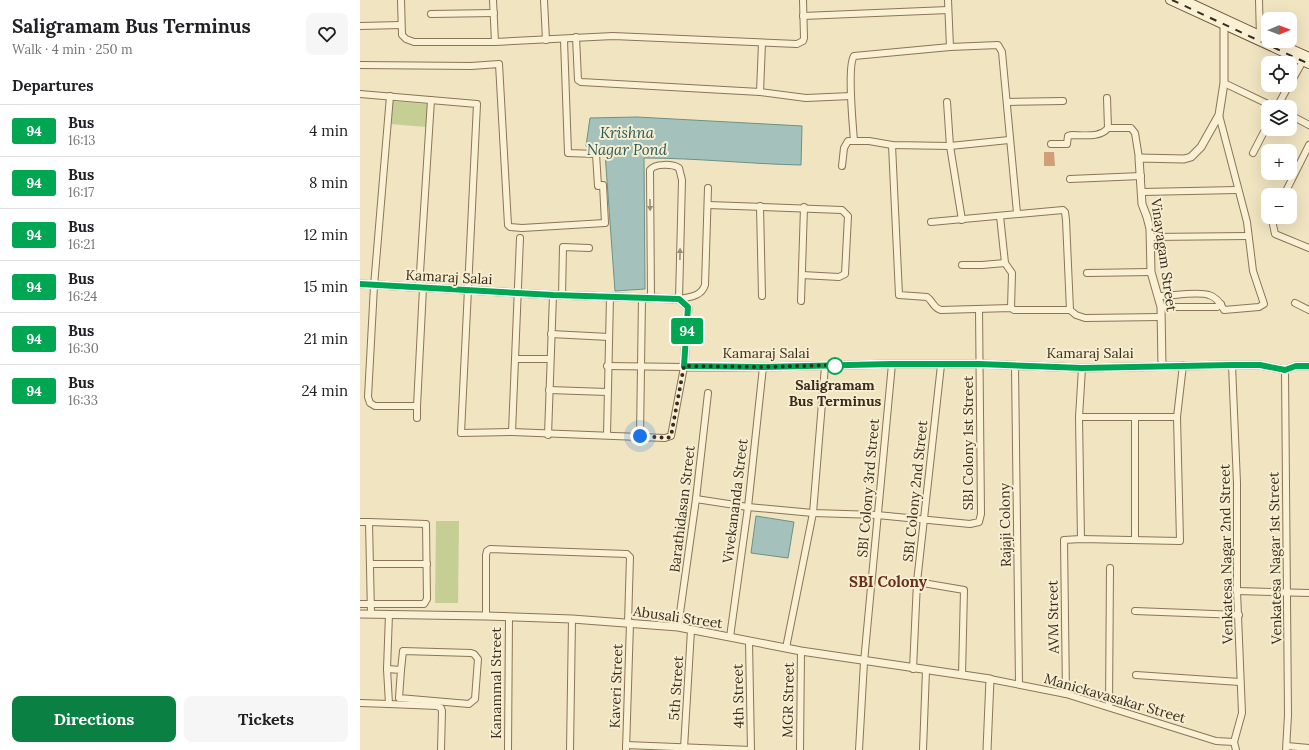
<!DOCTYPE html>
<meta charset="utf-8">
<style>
:root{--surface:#fff;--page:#f6f6f6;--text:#202124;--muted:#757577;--line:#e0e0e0;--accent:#0b8043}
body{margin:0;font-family:Lora,serif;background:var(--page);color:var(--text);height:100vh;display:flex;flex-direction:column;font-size:15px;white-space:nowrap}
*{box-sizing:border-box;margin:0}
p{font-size:13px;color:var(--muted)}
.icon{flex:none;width:22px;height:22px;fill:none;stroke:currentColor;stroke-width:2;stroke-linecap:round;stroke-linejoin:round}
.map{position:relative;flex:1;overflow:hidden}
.side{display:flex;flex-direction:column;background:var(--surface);width:360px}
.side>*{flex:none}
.badge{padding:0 8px;border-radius:3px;font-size:14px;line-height:26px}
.needle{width:26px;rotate:89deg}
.tools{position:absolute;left:901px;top:12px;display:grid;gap:8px}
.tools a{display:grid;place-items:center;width:36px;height:36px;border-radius:8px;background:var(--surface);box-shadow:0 4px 16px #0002;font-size:20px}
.you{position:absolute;width:20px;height:20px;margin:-10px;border:3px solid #fff;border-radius:50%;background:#1a73e8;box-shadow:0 0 0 6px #1a73e833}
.map>.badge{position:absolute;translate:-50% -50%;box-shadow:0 0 0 2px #fff}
h2{padding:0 12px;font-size:15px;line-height:36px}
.round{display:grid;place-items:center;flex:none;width:42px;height:42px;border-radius:8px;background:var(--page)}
.head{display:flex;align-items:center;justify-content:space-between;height:68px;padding:0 12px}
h1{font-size:19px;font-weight:800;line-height:30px}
.action{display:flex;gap:8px;margin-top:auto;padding:8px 12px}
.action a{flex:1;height:46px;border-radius:8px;background:var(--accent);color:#fff;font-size:16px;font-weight:800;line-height:46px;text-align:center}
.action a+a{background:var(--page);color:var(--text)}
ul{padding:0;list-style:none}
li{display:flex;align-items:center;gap:12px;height:52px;padding:0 12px;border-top:1px solid var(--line)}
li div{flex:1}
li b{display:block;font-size:15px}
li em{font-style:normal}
li .badge{min-width:44px;font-weight:700;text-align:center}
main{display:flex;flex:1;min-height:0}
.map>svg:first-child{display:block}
</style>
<main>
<section class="side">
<div class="head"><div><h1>Saligramam Bus Terminus</h1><p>Walk · 4 min · 250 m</p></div><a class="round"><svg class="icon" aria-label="heart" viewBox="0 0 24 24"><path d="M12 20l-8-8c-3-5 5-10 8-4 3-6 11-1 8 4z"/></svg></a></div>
<h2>Departures</h2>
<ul>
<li><span class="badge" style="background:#00a651;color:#fff">94</span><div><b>Bus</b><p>16:13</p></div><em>4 min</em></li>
<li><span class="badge" style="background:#00a651;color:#fff">94</span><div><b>Bus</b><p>16:17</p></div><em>8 min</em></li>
<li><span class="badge" style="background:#00a651;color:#fff">94</span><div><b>Bus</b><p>16:21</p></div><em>12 min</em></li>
<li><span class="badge" style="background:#00a651;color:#fff">94</span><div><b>Bus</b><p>16:24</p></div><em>15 min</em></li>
<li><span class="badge" style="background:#00a651;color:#fff">94</span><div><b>Bus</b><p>16:30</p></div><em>21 min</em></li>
<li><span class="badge" style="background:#00a651;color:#fff">94</span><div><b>Bus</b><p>16:33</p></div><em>24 min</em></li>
</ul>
<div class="action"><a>Directions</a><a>Tickets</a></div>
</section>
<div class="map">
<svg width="949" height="750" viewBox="0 0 949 750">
<rect width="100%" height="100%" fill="#f0e4c1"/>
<g fill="#c5cf94">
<path d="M 31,101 L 67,104 L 66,127 L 30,124 Z"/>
<path d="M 76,521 L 99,521 L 98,603 L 75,603 Z"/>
</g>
<g fill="#a4c2bb" stroke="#6a9189">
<path d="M 277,117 L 442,126 L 441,165 C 389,164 337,158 284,158 L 285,289 L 255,291 L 245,153 L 226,146 L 230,118 Z"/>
<path d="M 396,516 L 434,522 L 428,558 L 391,553 Z"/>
</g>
<path fill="#d09f75" d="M 684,152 L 694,152 L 695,166 L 684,166 Z"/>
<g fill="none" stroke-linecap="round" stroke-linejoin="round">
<defs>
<g id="minor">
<path d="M 41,0 L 42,35 L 46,39 L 54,42 L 135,42 L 253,36 L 437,44 L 443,41 L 444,38 L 443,0"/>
<path d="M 133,0 L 135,42"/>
<path d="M 184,0 L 186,40"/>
<path d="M 588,0 L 590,47"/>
<path d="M 899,0 L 900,38"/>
<path d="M 71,14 L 134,13"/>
<path d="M 443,16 L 588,10"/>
<path d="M 0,26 L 41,25"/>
<path d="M 216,37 L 218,80 L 221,82 L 400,92 L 446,98 L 491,96"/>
<path d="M 0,65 L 111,66 L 139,64 L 148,225 L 150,227 L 162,228 L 245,223 L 243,185 L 238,186 L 236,154 L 208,153 L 204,40"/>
<path d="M 864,83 L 914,107"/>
<path d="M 930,84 L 943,61"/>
<path d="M 400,92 L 402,43"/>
<path d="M 0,94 L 117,104 L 101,433 L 152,432 L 305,438 L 311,436 L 324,367 L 247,366"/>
<path d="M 30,96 L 14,286 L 8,397 L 10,403 L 15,406 L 57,406 L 57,418"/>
<path d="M 747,98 L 748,128"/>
<path d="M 587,102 L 590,146 L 602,220"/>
<path d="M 647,102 L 703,101"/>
<path d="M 917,107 L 929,85"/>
<path d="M 930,115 L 949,125"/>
<path d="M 494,141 C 493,126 487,66 494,56 L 590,47 L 638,45 L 642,52 L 657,213"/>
<path d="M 691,144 L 707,144 L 708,136 L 712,135 C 724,135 740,138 748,128 L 771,128 L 775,133 L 779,158"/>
<path d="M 532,145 L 539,295 L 567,297 C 573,301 573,308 581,310 L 651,308 L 654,310 L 710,310"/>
<path d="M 893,153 L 908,124"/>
<path d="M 482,166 L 484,148 L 488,141 L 509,141 L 532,145 L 590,146 L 649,140"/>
<path d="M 710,179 L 781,176"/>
<path d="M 782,192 L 877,190"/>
<path d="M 924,195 L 949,145"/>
<path d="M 348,205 L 482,210 L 488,216 L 485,274 L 479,277 L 442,275"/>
<path d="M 400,206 L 402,296"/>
<path d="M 640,216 L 645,263 L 652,273 L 651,308"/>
<path d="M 914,217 L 912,220 L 915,234 L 949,248"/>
<path d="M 571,222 L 703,210 L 705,212 L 706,220 L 710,310"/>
<path d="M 790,237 L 888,236"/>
<path d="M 602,265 L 622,265 L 645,263"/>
<path d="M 727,273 L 791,272"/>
<path d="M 59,288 L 71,100"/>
<path d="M 202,296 L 203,247 L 229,248"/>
<path d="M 799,296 C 811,296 839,291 849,295 C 856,297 861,304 864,310 L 899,307 L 904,304 L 893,271 L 887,222 L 859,115"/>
<path d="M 291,298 L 290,170 C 295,163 313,164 319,168 L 322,180 L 319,299 C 329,297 341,297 345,285 L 348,188"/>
<path d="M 441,301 L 444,207"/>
<path d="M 935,303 L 949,310"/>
<path d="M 801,307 L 857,307 L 861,304"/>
<path d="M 710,310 L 716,315 L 725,318 L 800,317"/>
<path d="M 191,334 L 249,337"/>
<path d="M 156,359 L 190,359"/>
<path d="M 872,365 L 877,483 L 877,591 L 882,713 L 874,742 L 876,750"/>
<path d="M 655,366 L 659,684"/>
<path d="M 925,370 L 928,715 L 926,750"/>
<path d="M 189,390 L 247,392"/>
<path d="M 57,406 L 63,288"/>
<path d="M 719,417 L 817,417"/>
<path d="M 775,417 L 775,540"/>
<path d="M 152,432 L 160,238"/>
<path d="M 188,435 L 193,295"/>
<path d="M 247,435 L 250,297"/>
<path d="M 280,436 L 282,298"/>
<path d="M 336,499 L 388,507 L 453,513 L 517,515 L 610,524 L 619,522 L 621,514 L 619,309"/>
<path d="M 0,522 L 9,522 L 11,614"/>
<path d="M 721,539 L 719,417 L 722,368"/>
<path d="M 10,564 L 67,564"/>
<path d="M 557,582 L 604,590 L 602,675"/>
<path d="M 877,591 L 949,593"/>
<path d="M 0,604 L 64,604 L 67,599 L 66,524 L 9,522"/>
<path d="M 775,611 L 879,615"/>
<path d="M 126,616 L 126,555 L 127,551 L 130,549 L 267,554 L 270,557 L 268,623"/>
<path d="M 318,627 L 336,499 L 348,393"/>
<path d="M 370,637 L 388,507 L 403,367"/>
<path d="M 426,648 L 453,513 L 465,366"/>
<path d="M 27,669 L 41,670 L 43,651 L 111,653 L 114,654 L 118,659 L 115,699 L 109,704 L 39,698 L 41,670"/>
<path d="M 553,669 L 557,582 L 581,365"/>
<path d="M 776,675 L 880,682"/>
<path d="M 630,679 L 706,694 L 856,741 L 874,742"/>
<path d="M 706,694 L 704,540 L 721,539 L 820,541 L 817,417 L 823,365"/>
<path d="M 0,703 L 29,704 L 27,669 L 29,614"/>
<path d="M 29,704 L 77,706 L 81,708 L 82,711 L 81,750"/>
<path d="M 749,706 L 750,568"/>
<path d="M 266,745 L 391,750 L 389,641"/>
<path d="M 927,746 L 949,748"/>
<path d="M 324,748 L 331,630"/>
<path d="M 148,750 L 149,617"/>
<path d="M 210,750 L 212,619"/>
<path d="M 266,750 L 270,623"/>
<path d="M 440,750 L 441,651"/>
<path d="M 499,750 L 504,662 L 532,364"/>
<path d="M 563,750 L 566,670"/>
</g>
<g id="tertiary">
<path d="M 0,284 L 193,295 L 319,299 L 328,307 L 324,367 L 403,367 L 532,364 L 619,364 L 722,368 L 872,365 L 900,365 L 925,370 L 936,366 L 949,366"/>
<path d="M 802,366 L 801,307 L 791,272 L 790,229 L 787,217 L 782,204 L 779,158 L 824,159 L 831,157 L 841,147 L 859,115 L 864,83 L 864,20"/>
<path d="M 0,614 L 126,616 L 212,619 L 318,627 L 441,651 L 630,679 L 627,750"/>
</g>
<g id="secondary">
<path d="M 810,0 L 949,64"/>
<path d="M 824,0 L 908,39"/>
<path d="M 913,41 L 949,57"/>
</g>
</defs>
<use href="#minor" stroke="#8a7557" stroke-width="8"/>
<use href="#tertiary" stroke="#8a7557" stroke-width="9"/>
<use href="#secondary" stroke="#6c563b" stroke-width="10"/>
<use href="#minor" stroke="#faf1d5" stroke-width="6"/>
<use href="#tertiary" stroke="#faf1d5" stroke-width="7"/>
<use href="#secondary" stroke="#faf1d5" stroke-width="8"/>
<path stroke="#392c1d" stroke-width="2" stroke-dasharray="7 7" stroke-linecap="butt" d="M 812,0 L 949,64"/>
</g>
<defs><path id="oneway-solid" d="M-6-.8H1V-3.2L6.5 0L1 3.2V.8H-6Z"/></defs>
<g fill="#9a8e79">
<use href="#oneway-solid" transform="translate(290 205) rotate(89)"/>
<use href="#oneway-solid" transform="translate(320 254) rotate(-89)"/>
</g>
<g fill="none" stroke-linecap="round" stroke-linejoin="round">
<defs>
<path id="line" d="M 0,284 L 193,295 L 319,299 L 328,307 L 324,366 L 403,367 L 532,364 L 619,364 L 722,368 L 872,365 L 900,365 L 925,370 L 936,366 L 949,366"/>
</defs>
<use href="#line" stroke="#fff" stroke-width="9"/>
<use href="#line" stroke="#00a651" stroke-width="6"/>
<path stroke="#392c1d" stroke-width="4" stroke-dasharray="0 7.2" d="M 280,436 L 308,438 L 311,436 L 324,366 L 403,367 L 478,365 L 475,366"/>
</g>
<circle fill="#fff" stroke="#00a651" stroke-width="2" cx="475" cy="366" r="8"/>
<g text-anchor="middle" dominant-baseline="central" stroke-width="4" stroke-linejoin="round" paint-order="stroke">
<g font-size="14" fill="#392c1d" stroke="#f7eed1">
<text transform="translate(804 255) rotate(82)">Vinayagam Street</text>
<text transform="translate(89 277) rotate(3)">Kamaraj Salai</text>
<text x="406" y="353">Kamaraj Salai</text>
<text x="730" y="353">Kamaraj Salai</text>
<text transform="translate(608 443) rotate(-90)">SBI Colony 1st Street</text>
<text transform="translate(508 488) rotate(-85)">SBI Colony 3rd Street</text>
<text transform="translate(555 491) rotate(-84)">SBI Colony 2nd Street</text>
<text transform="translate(375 501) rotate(-83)">Vivekananda Street</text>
<text transform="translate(322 509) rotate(-83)">Barathidasan Street</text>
<text transform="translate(645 525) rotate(-91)">Rajaji Colony</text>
<text transform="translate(866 554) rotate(-91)">Venkatesa Nagar 2nd Street</text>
<text transform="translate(915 558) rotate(-91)">Venkatesa Nagar 1st Street</text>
<text transform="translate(318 617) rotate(8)">Abusali Street</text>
<text transform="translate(693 617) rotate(-91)">AVM Street</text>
<text transform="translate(136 683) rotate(-90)">Kanammal Street</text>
<text transform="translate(256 686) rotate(-88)">Kaveri Street</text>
<text transform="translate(316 688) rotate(-86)">5th Street</text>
<text transform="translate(378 696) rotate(-91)">4th Street</text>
<text transform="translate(755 698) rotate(16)">Manickavasakar Street</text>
<text transform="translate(428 700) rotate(-89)">MGR Street</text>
</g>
<g font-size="14" font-weight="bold" fill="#392c1d" stroke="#f7eed1">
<text x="475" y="385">Saligramam<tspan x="475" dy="16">Bus Terminus</tspan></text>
</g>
<g font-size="15" font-style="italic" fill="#2b5a59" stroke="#f7eed1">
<text x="267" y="132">Krishna<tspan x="267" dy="17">Nagar Pond</tspan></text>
</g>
<g font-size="15" font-weight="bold" fill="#682e1a" stroke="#f7eed1">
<text x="528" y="581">SBI Colony</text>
</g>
</g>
</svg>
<div class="tools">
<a><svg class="needle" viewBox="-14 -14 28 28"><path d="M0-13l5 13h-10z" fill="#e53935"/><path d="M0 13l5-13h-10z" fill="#757577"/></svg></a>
<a><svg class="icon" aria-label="locate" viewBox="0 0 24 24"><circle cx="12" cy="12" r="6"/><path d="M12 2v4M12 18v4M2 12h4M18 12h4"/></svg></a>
<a><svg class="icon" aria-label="layers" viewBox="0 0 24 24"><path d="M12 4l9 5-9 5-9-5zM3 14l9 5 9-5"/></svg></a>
<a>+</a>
<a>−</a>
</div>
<div class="you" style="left:280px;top:436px"></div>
<b class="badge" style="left:327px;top:331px;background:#00a651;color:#fff">94</b>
</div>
</main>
